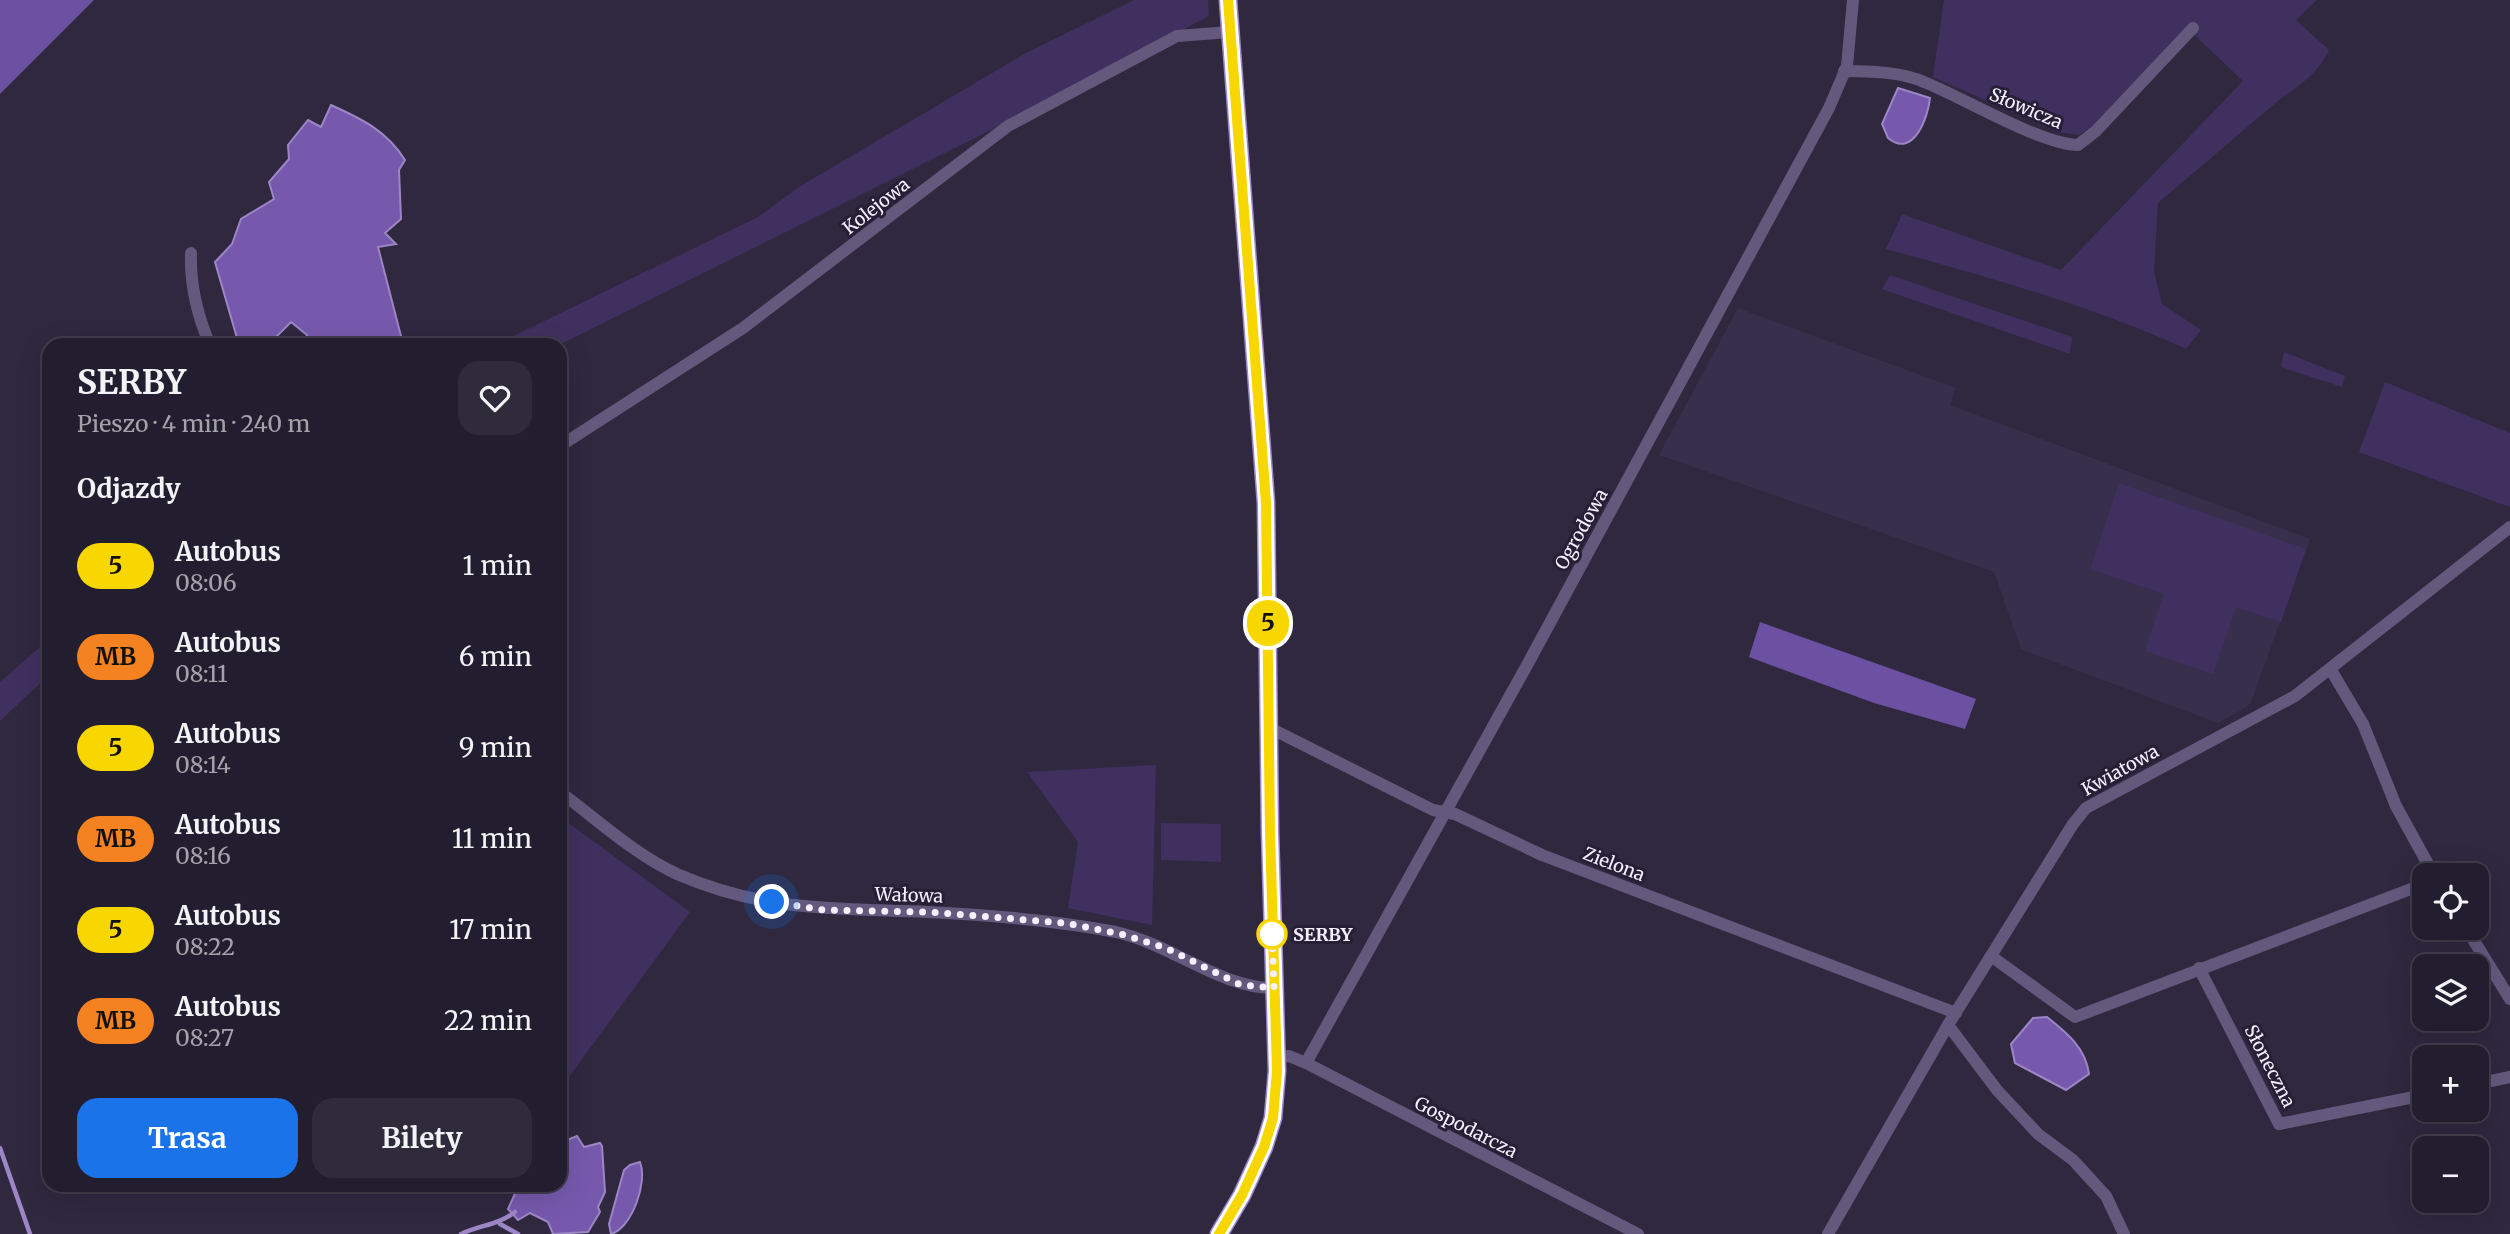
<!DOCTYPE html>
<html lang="pl">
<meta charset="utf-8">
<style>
:root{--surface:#231e2f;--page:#2f2b3b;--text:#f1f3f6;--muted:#a3a2aa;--line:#403c4b;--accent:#1a73e8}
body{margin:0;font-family:Merriweather,serif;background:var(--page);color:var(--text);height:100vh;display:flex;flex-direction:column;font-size:26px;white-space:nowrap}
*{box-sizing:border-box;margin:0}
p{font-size:23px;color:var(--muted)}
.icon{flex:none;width:38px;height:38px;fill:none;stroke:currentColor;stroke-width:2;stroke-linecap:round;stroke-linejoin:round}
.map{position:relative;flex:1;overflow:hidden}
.sheet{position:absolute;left:42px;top:338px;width:525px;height:854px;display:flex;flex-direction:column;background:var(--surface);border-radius:21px;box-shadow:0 7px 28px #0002,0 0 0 2px var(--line)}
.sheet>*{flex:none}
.badge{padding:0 14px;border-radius:23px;font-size:24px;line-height:46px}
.controls{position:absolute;left:2412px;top:863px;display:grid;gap:14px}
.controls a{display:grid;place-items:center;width:77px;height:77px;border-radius:14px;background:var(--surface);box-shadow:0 7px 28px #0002,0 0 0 2px var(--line);font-size:35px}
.you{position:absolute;width:35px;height:35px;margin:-18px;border:5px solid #fff;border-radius:50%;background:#1a73e8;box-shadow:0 0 0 10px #1a73e833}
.map>.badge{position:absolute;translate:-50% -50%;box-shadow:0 0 0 4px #fff}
h2{padding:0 35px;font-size:26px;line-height:63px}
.round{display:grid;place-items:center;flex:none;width:74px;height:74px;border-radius:21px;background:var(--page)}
.overview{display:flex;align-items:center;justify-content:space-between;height:119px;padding:0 35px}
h1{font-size:33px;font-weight:700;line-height:52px}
.primary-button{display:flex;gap:14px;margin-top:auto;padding:14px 35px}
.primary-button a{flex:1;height:80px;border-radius:21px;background:var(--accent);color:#fff;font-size:28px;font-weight:700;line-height:80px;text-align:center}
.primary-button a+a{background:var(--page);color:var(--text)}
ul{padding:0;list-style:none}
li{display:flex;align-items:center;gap:21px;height:91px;padding:0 35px}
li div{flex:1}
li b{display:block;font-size:26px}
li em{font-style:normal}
li .badge{min-width:77px;font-weight:700;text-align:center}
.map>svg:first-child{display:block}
</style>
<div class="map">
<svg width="2510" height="1234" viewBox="0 0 2510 1234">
<rect width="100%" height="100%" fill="#2f283f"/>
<path fill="#382f4c" d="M 1738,308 L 1956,388 L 1950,405 L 2310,539 L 2250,705 L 2218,723 L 2036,655 L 2021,649 L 1994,572 L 1659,455 Z"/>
<g fill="#40305f">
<path d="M 1134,0 L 1208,0 L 1209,16 L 989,131 L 559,345 L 495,345 L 758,217 L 799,187 L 1026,53 Z"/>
<path d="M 1944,0 L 2317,0 L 2296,20 L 2329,50 C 2320,70 2303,84 2285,95 L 2158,203 L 2154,272 L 2162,304 L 2201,330 L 2186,349 C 2090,305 1988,277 1886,249 L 1902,214 L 2061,270 L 2243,81 L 2188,29 L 2096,124 L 2079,135 L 2057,132 L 1933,77 Z"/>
<path d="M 1890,275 L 2072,337 L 2070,354 L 1882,289 Z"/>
<path d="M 2284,352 L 2345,376 L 2342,387 L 2281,367 Z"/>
<path d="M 2385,382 L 2510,433 L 2510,507 L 2359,452 Z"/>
<path d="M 2119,483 L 2306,549 L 2281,622 L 2236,607 L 2213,674 L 2145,651 L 2164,594 L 2090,569 Z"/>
<path d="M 49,639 L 49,675 L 0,721 L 0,682 Z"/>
<path d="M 1156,765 L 1152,925 L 1068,908 L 1078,842 L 1027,772 Z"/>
<path d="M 563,819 L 690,912 L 560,1089 L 560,823 Z"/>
<path d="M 1161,823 L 1221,824 L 1221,862 L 1161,860 Z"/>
</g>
<g fill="#6c50a2">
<path d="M 0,0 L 94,0 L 0,94 Z"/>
<path d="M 1760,622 L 1976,699 L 1965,729 L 1874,703 L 1749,657 Z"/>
</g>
<g fill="#7659ad" stroke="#9c86c6" stroke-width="2">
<path d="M 1898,88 L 1930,98 C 1928,118 1913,159 1888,138 L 1882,124 Z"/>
<path d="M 331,105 C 362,119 387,131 405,160 L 399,170 L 401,219 L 385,233 L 396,244 L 378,247 L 401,336 L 389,345 L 307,345 L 307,335 L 291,322 L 273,340 L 276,345 L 239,345 L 215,262 L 232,244 L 241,219 L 274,199 L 269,182 L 289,159 L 288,145 L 308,120 L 321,127 Z"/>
<path d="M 2047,1017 C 2066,1032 2086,1048 2089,1074 L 2066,1090 L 2015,1063 L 2011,1044 L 2033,1018 Z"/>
<path d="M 577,1136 L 584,1147 L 600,1143 L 602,1146 L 605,1192 L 598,1207 L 600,1212 L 588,1232 L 553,1234 L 548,1222 L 530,1213 L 518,1220 L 508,1209 L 519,1185 L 560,1185 L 560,1143 Z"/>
<path d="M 640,1162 C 648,1182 632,1228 611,1234 L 609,1224 L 624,1170 L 630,1165 Z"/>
</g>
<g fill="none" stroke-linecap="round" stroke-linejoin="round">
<g stroke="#9c86c6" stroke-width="4.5">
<path d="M 0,1148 L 30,1234"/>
<path d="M 500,1224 L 518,1234"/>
<path d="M 461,1234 C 480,1225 498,1225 515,1212"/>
</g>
<g stroke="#64597d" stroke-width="12">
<path d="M 1844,71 C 1871,72 1899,71 1924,82 C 1962,97 2042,145 2078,145 L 2096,131 L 2193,28"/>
<path d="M 191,253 C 190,285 197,315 210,345"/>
<path d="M 560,446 L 743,328 L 1008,126 L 1177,36 L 1230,32"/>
<path d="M 2331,670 L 2363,724 L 2396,806 L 2434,875"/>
<path d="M 1270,728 L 1433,810 L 1455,814 L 1542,855 L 1956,1013"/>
<path d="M 560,792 C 598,820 634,854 677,874 C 764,912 835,908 927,912 C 990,915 1054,920 1116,932 C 1171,944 1220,988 1274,988"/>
<path d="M 2466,928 L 2510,999"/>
<path d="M 1991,956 L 2075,1017 L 2424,884"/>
<path d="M 2199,968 L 2279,1124 L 2424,1095"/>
<path d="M 1948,1025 L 1997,1090 L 2038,1134 L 2073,1160 L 2106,1196 L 2124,1234"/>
<path d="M 1277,1057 L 1289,1056 L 1306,1063 L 1638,1234"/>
<path d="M 1306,1063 L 1526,667 L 1829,108 L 1847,66 L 1853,0"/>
<path d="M 2476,1084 L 2510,1077"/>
<path d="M 1828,1234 L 1948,1025 L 2073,824 L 2086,808 L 2295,696 L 2510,527"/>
</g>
<path stroke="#9a83cc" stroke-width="19" d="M 1219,1234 L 1242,1195 L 1264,1147 L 1273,1118 L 1277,1071 L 1270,832 L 1266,503 L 1228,0"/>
</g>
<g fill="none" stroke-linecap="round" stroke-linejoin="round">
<defs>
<path id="line" d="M 1219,1234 L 1242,1195 L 1264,1147 L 1273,1118 L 1277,1071 L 1270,832 L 1266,503 L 1228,0"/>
</defs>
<use href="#line" stroke="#fff" stroke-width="16"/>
<use href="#line" stroke="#f8d600" stroke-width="10"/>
<path stroke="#f4f0ff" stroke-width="7" stroke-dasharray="0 12.6" d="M 772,902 L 824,910 L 928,912 L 1065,923 L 1121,934 L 1166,948 L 1241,985 L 1274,988 L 1272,931 L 1272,934"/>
</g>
<circle fill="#fff" stroke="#f8d600" stroke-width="3.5" cx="1272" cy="934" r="14"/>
<g text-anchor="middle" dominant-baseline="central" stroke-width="6" stroke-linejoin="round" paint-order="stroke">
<g font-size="18" fill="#f4f0ff" stroke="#261f35">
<text transform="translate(2026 108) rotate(23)">Słowicza</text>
<text transform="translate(876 206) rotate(-38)">Kolejowa</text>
<text transform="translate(1581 529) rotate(-61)">Ogrodowa</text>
<text transform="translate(2120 770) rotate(-29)">Kwiatowa</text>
<text transform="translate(1614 864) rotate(21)">Zielona</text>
<text transform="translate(909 895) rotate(2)">Wałowa</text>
<text transform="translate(2270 1066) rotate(63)">Słoneczna</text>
<text transform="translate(1466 1127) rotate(27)">Gospodarcza</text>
</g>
<g font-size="18" font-weight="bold" fill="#f4f0ff" stroke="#261f35" text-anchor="start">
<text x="1293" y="934">SERBY</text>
</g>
</g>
</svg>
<div class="controls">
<a><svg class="icon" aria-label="locate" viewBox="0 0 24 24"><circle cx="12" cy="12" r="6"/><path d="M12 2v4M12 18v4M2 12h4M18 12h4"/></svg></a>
<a><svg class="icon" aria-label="layers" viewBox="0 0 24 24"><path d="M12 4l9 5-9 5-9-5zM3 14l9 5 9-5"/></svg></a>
<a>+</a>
<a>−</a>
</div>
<div class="you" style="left:772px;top:902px"></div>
<b class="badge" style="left:1268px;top:623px;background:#f8d600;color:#111">5</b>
<section class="sheet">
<div class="overview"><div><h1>SERBY</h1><p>Pieszo · 4 min · 240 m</p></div><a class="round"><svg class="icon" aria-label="heart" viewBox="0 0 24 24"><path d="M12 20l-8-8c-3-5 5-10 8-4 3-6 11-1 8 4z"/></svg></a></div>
<h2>Odjazdy</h2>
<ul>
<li><span class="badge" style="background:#f8d600;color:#111">5</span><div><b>Autobus</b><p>08:06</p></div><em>1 min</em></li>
<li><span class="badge" style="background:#f58220;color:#111">MB</span><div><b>Autobus</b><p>08:11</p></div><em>6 min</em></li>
<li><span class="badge" style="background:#f8d600;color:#111">5</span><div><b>Autobus</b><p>08:14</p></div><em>9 min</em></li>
<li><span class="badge" style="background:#f58220;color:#111">MB</span><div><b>Autobus</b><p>08:16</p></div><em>11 min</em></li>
<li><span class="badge" style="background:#f8d600;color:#111">5</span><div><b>Autobus</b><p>08:22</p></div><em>17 min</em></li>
<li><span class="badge" style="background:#f58220;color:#111">MB</span><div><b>Autobus</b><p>08:27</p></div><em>22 min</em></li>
</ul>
<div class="primary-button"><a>Trasa</a><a>Bilety</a></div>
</section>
</div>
